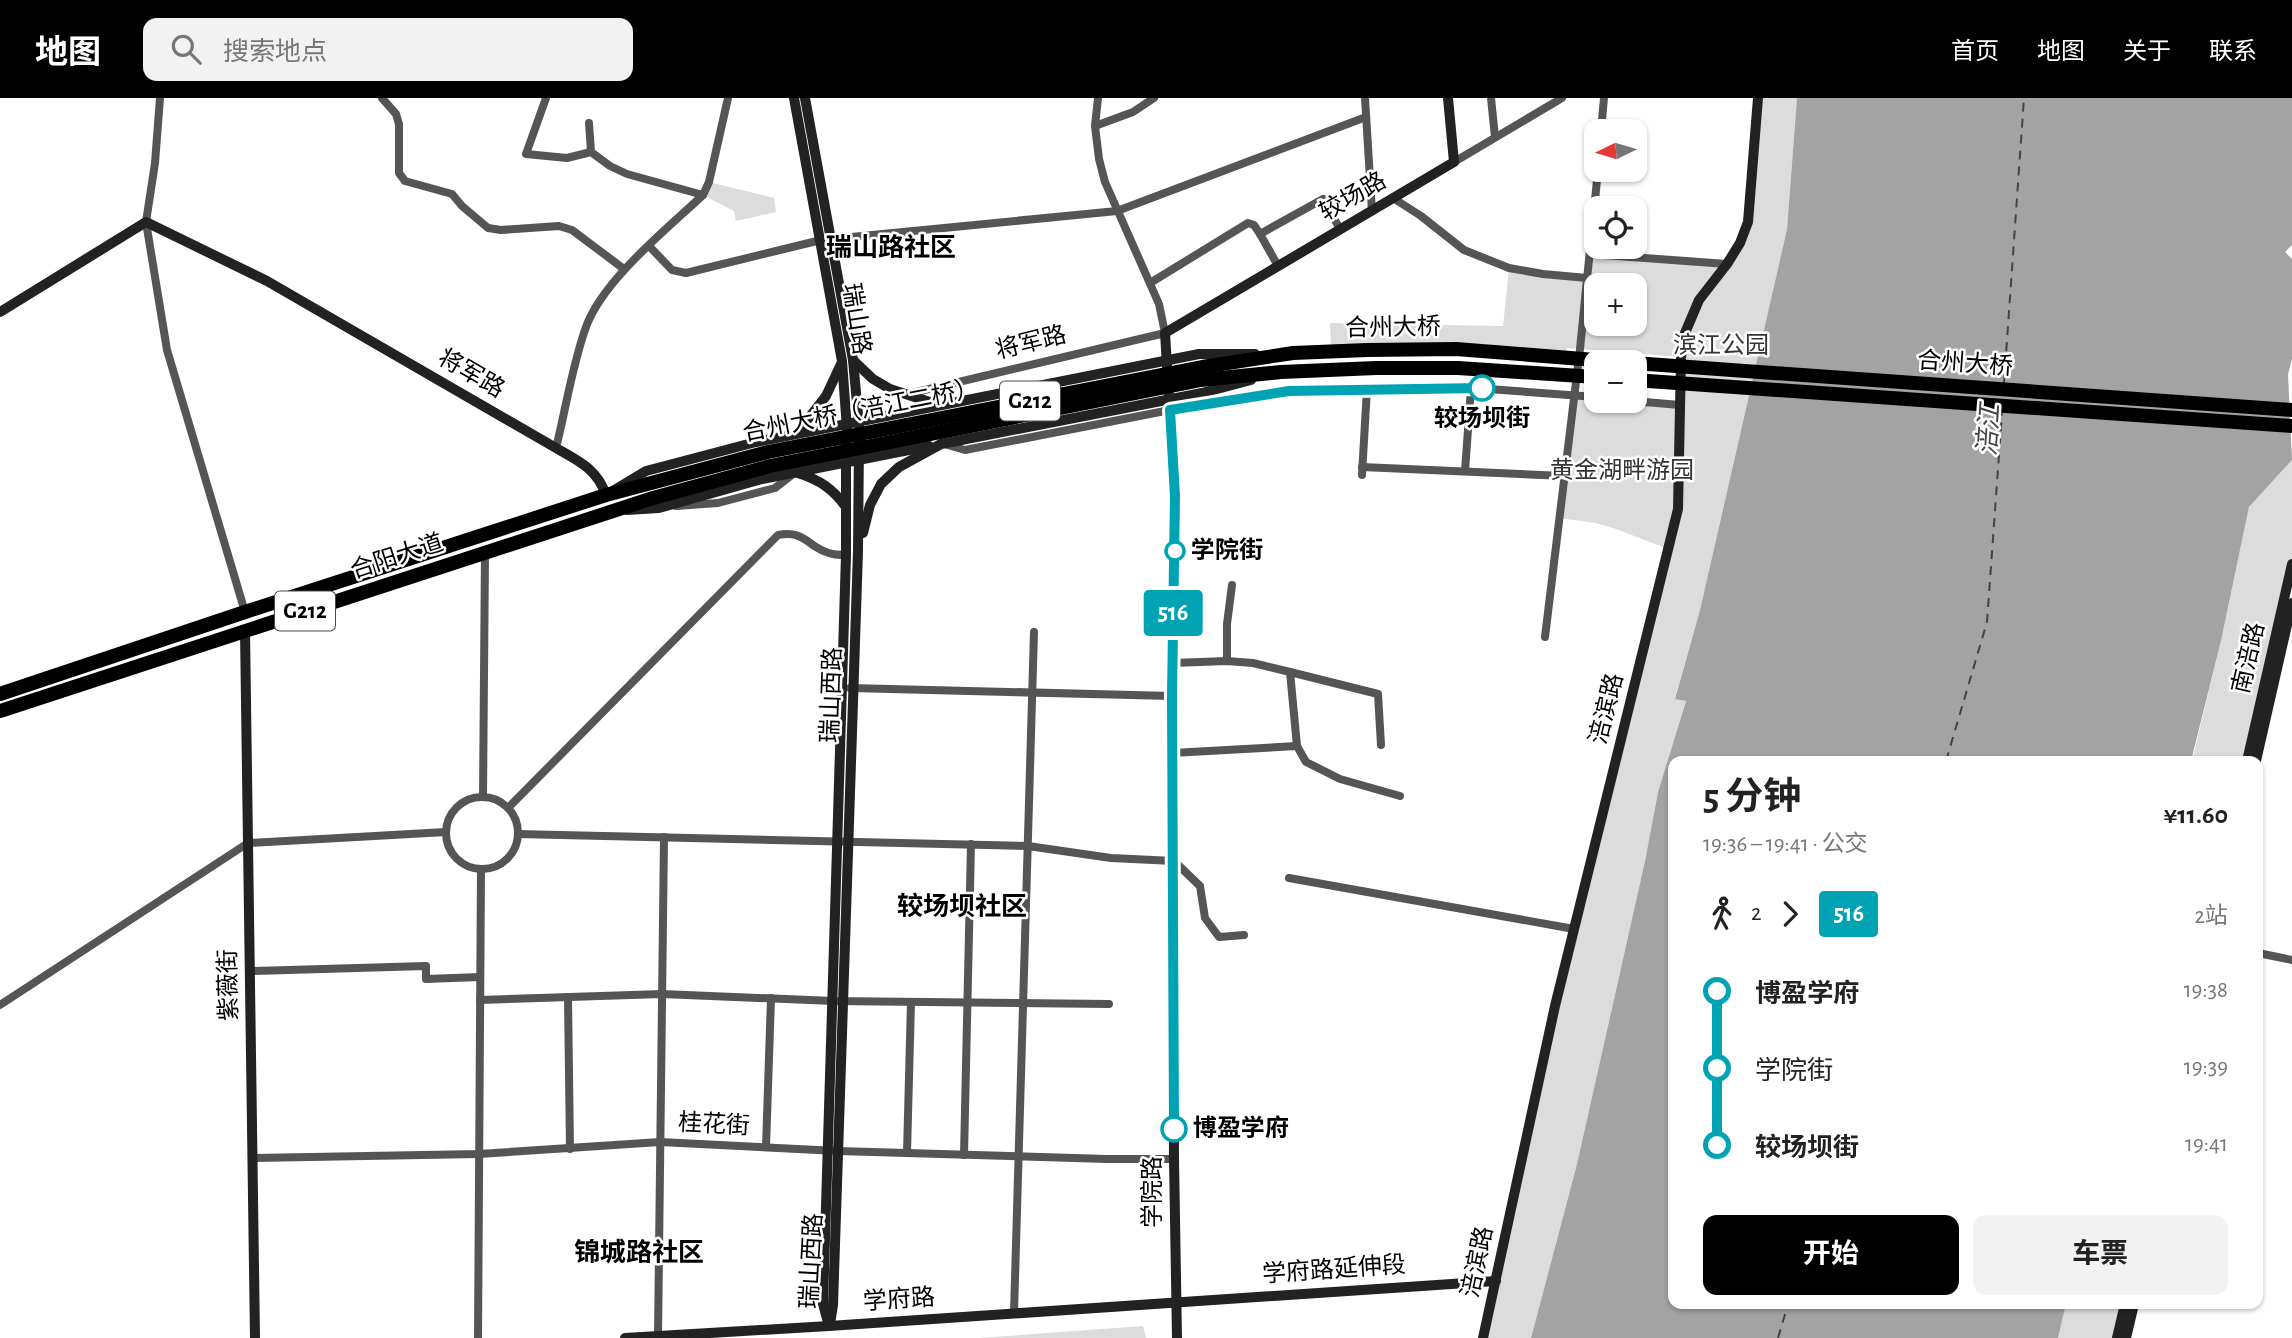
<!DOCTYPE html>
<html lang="zh">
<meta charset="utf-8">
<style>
:root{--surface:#fff;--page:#f2f2f2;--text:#222;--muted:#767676;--accent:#000}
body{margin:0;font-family:"Alegreya Sans","Noto Sans SC",sans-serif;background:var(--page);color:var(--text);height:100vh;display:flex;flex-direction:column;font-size:26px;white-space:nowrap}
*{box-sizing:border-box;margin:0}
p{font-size:23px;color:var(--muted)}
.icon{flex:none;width:38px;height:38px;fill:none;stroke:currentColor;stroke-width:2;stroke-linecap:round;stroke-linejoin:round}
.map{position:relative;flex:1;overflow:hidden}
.sheet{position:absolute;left:1668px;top:658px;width:595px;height:553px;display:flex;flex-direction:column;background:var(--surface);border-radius:14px;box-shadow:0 2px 5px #0004}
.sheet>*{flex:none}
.badge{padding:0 14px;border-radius:5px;font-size:24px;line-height:46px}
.needle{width:46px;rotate:265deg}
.buttons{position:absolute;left:1584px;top:21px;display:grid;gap:14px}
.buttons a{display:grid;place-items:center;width:63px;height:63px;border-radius:14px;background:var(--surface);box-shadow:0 2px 5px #0004;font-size:35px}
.map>.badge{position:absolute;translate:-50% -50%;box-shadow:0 0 0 4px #fff}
.legs{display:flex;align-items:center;gap:10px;height:77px;padding:0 35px;font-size:23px}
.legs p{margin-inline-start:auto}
.head{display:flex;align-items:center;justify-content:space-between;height:119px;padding:0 35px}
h1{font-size:38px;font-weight:700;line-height:52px}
.button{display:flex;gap:14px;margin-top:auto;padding:14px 35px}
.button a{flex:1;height:80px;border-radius:14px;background:var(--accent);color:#fff;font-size:28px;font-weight:700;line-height:80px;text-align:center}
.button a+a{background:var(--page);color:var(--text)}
ul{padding:0 35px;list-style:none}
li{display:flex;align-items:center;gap:24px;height:77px;font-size:26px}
li i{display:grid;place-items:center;width:10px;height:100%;margin:0 9px;background:currentColor}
li i::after{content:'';width:18px;height:18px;margin:-9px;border:5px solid;border-radius:50%;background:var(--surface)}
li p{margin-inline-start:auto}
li:first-child i{background:linear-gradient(#0000 50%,currentColor 0)}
li:last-child i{background:linear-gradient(currentColor 50%,#0000 0)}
header{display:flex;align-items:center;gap:42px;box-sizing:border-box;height:98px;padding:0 35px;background:var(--accent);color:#fff}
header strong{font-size:33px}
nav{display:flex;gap:38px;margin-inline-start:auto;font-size:24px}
.search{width:490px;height:63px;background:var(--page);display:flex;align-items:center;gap:18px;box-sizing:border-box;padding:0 24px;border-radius:14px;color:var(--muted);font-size:26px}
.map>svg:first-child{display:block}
</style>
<header>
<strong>地图</strong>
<div class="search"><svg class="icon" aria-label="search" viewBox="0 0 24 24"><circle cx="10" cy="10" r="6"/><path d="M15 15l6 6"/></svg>搜索地点</div>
<nav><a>首页</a><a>地图</a><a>关于</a><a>联系</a></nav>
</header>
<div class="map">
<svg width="2292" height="1240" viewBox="0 0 2292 1240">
<rect width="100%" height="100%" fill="#fff"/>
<g fill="#dcdcdc" fill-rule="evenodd">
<path d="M 1758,0 L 1797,0 L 1787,131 L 1700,512 L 1675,600 L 1686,603 L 1658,694 L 1645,763 L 1577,1066 L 1531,1240 L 1483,1240 L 1555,908 L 1668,451 L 1616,431 L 1596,425 L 1559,420 L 1574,297 C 1607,306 1645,304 1679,307 L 1680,259 L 1567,250 L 1566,260 L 1331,254 L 1330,225 L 1503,228 L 1509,170 L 1587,179 L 1590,156 L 1727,166 L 1748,124 ZM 1596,187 L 1634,187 L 1634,226 L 1596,226 Z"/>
<path d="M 709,84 L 774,100 L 776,114 L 736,123 L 734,113 L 703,97 Z"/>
<path d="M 2292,362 L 2292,466 L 2247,663 L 2192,663 L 2221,543 L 2249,409 Z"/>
<path d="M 2066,1206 L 2125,1206 L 2117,1240 L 2058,1240 Z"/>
<path d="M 1143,1228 L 1146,1240 L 980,1240 Z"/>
</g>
<path fill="#a3a3a3" d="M 1797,0 L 2292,0 L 2292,147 L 2285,154 L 2292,161 L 2292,261 L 2288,276 L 2292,362 L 2249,409 L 2221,543 L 2191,663 L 1673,663 L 1673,1206 L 2066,1206 L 2058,1240 L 1531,1240 L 1577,1066 L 1645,763 L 1658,694 L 1686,603 L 1675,601 L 1700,512 L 1787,131 Z"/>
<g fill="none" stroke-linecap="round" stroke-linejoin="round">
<g stroke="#444" stroke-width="2" stroke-dasharray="9 7" stroke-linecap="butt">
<path d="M 2004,285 L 2024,0"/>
<path d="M 1946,663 L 1987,524 L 2002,315"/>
<path d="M 1778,1240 L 1788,1206"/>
</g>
<g stroke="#555" stroke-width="8">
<path d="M 160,0 L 155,65 L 146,124 L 167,252 L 245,514"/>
<path d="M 382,0 L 396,16 L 399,26 L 399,75 L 405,83 L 452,96 L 462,108 L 488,130 L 501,132 L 559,128 L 572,132 L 624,171"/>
<path d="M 546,0 L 526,56 L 567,60 L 591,54 L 610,68 L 627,76 L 703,97"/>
<path d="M 1365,0 L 1372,113"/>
<path d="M 1491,0 L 1495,39"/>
<path d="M 589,25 L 591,54"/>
<path d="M 1095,28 L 1133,14 L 1154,0"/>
<path d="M 1601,33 L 1604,0"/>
<path d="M 1454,64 L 1562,0"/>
<path d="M 1393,100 L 1421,118 L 1464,152 L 1509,170 L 1543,176 L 1587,180"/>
<path d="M 831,141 L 1117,113 L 1366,19"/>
<path d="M 649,148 L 672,172 L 686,175 L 821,142"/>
<path d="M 1590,156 L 1727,166"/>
<path d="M 1278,168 L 1260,136 L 1323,101 L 1340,131"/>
<path d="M 1150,185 L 1248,125 L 1254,127 L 1260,136"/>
<path d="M 908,296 L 1165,235 L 1159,206 L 1105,84 L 1099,61 L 1095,28 L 1098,0"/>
<path d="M 1633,303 L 1680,307"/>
<path d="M 944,346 L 965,352 L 1206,305 L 1289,293 L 1461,289 L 1596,299"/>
<path d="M 556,350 C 566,310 572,268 586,229 C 603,182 666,132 703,97 L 709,84 L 728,0"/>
<path d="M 1362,369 L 1564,378"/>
<path d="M 1465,373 L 1471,290"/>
<path d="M 1362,377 L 1367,290"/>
<path d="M 676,408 L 718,405 L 775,390 L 793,376"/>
<path d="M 1545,539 L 1580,251 L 1598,72"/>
<path d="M 1227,563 L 1227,526 L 1232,487"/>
<path d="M 1290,574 L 1378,596 L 1381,647"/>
<path d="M 850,590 L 1172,598"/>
<path d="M 1297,648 L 1306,664 L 1340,681 L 1400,698"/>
<path d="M 1172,655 L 1297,648 L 1290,574 L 1253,565 L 1227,563 L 1173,565"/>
<path d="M 483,699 L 485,454"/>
<circle cx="482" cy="735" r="36"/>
<path d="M 508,710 L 778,437 C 806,432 807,449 829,455 C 834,457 841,457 846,457"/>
<path d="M 518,736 L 1028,748 L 1111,760 L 1174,763 L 1200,788 L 1205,820 L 1219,839 L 1244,837"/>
<path d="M 1289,780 L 1574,831"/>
<path d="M 2258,855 L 2292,862"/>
<path d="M 250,873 L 426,868 L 426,881 L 480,879"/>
<path d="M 568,899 L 570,1051"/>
<path d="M 480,902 L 662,896 L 833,903 L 1109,906"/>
<path d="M 0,907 L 248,745 L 446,734"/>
<path d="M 766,1049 L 771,900"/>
<path d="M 907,1055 L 911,904"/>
<path d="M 964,1057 L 971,746"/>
<path d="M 253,1060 L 479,1056 L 660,1044 L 838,1053 L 1107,1061 L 1174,1061"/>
<path d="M 1014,1215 L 1034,534"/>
<path d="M 658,1238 L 664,739"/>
<path d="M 478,1240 L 481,771"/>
</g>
<g stroke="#222" stroke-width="10">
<path d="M 794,0 L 842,263 L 847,331"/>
<path d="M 805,0 L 853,262 L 859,327"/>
<path d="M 0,214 L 146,124 L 267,183 L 556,350 C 579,363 597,371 606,397 L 646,373 L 756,344 L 1199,256 L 1255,256"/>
<path d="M 853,262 L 873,281 L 890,291 L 936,306"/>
<path d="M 797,335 L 826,298 L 841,266"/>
<path d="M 798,375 C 820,382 833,391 846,409"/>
<path d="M 627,412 L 659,410 L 762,381 L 929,348"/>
<path d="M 863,435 L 870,407 L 881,386 L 899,369 L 941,346 L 1202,295 L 1251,282"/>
<path d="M 245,533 L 255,1240"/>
<path d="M 2247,663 L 2292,466"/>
<path d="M 2256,663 L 2292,505"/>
<path d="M 830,1226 L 833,1207 L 858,453 L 859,343"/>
<path d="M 829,1228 L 823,1206 L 846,457 L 846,347"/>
<path d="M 625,1240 L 829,1228 L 1496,1183"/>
<path d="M 1177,1240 L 1174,1061 L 1172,598 L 1175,399 L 1165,235 L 1454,64 L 1448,0"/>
<path d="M 1483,1240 L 1555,908 L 1678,411 L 1681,259 L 1685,235 L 1699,202 L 1727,166 L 1740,145 L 1748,124 L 1758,0"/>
<path d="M 2117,1240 L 2125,1206"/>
<path d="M 2126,1240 L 2134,1206"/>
</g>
<g stroke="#000" stroke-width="14">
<path d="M 1634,265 L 2292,312"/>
<path d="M 1634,282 L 2292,328"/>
<path d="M 0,596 L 245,514 L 606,397 L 768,354 L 1202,269 L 1293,255 L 1367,252 L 1456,251 L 1620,264"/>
<path d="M 0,613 L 653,400 L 770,368 L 1201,282 L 1281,274 L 1376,270 L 1458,270 L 1596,279"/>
</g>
</g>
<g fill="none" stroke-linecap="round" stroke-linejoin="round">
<defs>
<path id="line-1" d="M 1174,1031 L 1172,598 L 1175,398 L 1170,312 L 1289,293 L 1482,290"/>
</defs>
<use href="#line-1" stroke="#fff" stroke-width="16"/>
<use href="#line-1" stroke="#00a3b4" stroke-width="10"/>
</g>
<g fill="#fff" stroke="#00a3b4" stroke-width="3.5">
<circle cx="1482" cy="290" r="12"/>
<circle cx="1175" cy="453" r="9"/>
<circle cx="1174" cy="1031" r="12"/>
</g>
<g text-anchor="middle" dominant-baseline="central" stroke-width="5" stroke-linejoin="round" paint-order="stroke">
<g fill="#fff" stroke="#4c4c4c" stroke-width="2">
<rect x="1000" y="283.5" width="60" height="39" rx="5"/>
<rect x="275" y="493.5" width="60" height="39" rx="5"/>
</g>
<g font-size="23" font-weight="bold" fill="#000">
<text x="1030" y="303">G212</text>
<text x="305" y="513">G212</text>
</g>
<g font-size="24" fill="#000" stroke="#fff">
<text transform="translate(1353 99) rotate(-30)">较场路</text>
<text transform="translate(856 221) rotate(81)">瑞山路</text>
<text transform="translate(1393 230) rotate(-1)">合州大桥</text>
<text transform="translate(1031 245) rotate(-14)">将军路</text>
<text transform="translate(1965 266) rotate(4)">合州大桥</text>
<text transform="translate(471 276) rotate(30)">将军路</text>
<text transform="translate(861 313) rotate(-11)">合州大桥（涪江二桥）</text>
<text transform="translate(397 459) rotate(-18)">合阳大道</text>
<text transform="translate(2249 560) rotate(-77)">南涪路</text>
<text transform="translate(832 597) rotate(-88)">瑞山西路</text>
<text transform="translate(1607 611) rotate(-76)">涪滨路</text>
<text transform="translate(229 887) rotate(-91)">紫薇街</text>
<text transform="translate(714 1027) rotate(3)">桂花街</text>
<text transform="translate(1153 1094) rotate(-90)">学院路</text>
<text transform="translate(812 1163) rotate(-87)">瑞山西路</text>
<text transform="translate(1478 1164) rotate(-78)">涪滨路</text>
<text transform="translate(1334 1172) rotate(-4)">学府路延伸段</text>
<text transform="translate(899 1202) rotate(-4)">学府路</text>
</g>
<g font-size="24" fill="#333" stroke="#fff">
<text x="1721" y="248">滨江公园</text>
<text x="1622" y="373">黄金湖畔游园</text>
</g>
<g font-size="24" font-weight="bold" fill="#000" stroke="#fff" text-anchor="start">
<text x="1482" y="321" text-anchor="middle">较场坝街</text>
<text x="1191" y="453">学院街</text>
<text x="1193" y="1031">博盈学府</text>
</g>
<g font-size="26" font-weight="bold" fill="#000" stroke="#fff">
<text x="891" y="150">瑞山路社区</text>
<text x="962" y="809">较场坝社区</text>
<text x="639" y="1155">锦城路社区</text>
</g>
<g font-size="26" font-style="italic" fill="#444" stroke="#fff">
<text transform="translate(1989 332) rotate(-86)">涪江</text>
</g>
</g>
</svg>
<div class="buttons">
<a><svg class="needle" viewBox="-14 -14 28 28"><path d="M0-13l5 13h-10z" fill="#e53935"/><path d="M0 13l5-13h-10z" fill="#767676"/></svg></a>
<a><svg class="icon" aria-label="locate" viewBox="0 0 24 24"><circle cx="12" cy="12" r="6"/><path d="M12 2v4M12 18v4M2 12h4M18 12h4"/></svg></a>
<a>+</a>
<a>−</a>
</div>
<b class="badge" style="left:1173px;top:515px;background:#00a3b4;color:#fff">516</b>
<section class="sheet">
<div class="head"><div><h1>5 分钟</h1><p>19:36 – 19:41 · 公交</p></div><b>¥11.60</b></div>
<div class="legs"><svg class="icon" aria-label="walk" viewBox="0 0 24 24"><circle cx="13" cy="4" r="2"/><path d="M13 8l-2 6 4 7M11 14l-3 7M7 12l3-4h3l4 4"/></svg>2<svg class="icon" aria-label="forward" viewBox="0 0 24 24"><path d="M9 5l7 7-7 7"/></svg><b class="badge" style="background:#00a3b4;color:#fff">516</b><p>2站</p></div>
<ul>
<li><i style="color:#00a3b4"></i><b>博盈学府</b><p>19:38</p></li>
<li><i style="color:#00a3b4"></i><span>学院街</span><p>19:39</p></li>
<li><i style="color:#00a3b4"></i><b>较场坝街</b><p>19:41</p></li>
</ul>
<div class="button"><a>开始</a><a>车票</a></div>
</section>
</div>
